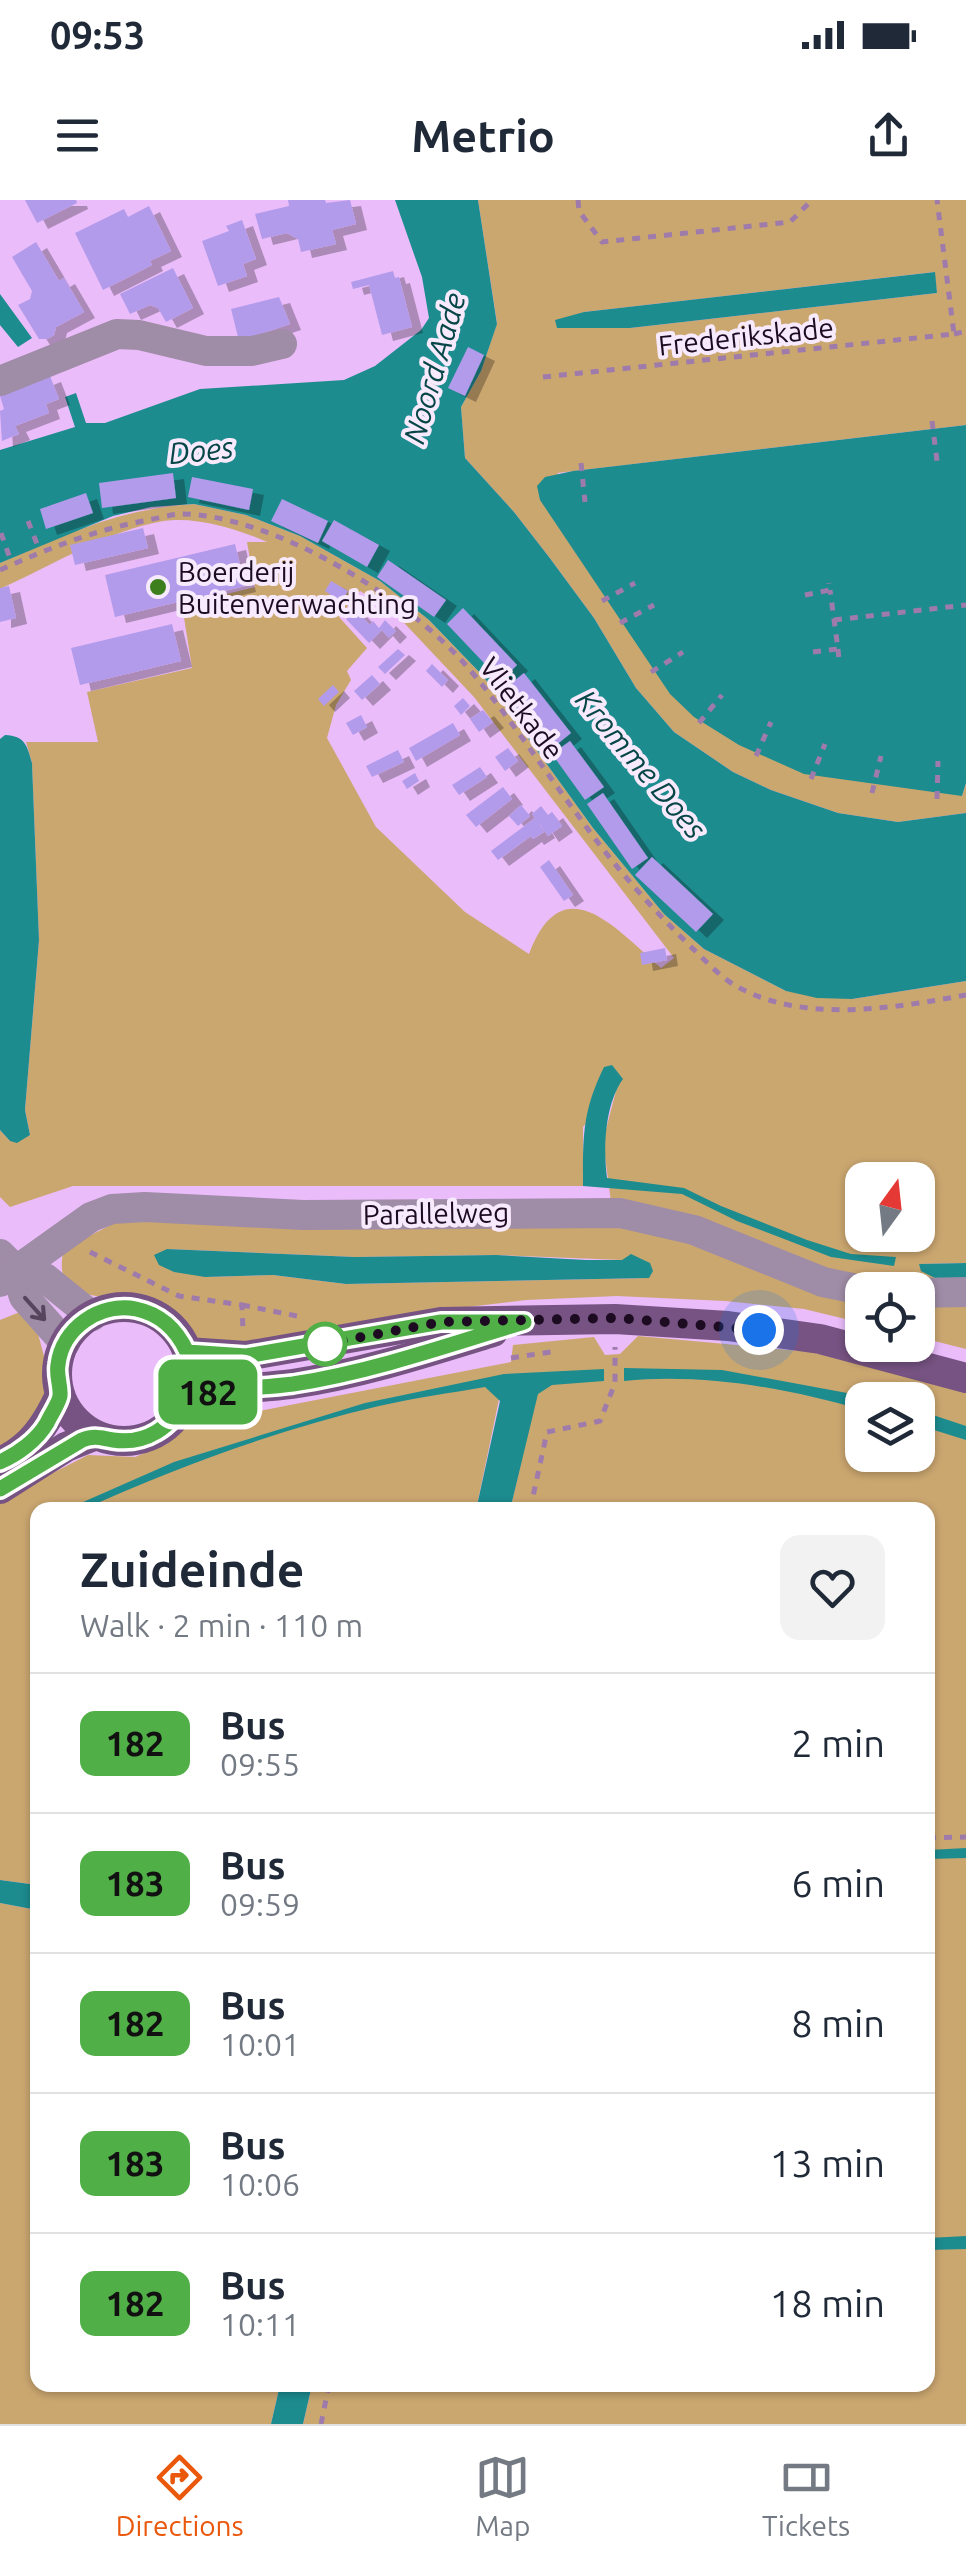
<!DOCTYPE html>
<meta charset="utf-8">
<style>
:root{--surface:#fff;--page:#f2f2f3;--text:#1f2937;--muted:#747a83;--line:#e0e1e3;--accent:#ea580c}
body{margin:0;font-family:Ubuntu,sans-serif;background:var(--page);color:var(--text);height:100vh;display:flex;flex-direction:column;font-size:38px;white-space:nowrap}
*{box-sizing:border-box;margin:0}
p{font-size:32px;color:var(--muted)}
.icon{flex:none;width:55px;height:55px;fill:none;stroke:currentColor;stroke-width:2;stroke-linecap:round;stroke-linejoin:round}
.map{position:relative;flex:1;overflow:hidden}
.sheet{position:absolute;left:30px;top:1302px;width:905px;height:890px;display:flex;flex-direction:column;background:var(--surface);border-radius:20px;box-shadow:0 2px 8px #0004}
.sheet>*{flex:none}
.badge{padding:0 20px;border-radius:15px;font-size:35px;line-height:65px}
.needle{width:65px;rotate:15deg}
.fabs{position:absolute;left:845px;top:962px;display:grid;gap:20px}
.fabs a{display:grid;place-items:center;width:90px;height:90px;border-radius:20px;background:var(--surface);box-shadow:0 2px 8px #0004;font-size:50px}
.you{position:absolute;width:50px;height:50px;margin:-25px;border:8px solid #fff;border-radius:50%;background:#1a73e8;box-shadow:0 0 0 15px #1a73e833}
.map>.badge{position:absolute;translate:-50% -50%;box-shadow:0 0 0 5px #fff}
.round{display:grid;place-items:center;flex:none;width:105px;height:105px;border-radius:20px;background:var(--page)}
.summary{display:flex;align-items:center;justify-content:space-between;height:170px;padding:0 50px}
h1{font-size:48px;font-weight:700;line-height:75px}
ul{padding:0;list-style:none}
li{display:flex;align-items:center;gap:30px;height:140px;padding:0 50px;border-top:2px solid var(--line)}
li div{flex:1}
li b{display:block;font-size:38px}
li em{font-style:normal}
li .badge{min-width:110px;font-weight:700;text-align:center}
.status{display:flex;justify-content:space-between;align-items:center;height:70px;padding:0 50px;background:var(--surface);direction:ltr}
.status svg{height:28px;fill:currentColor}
header{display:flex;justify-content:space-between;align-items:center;height:130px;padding:0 50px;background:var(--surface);font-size:45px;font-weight:700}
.dock{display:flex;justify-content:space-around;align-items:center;height:140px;border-top:2px solid var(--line);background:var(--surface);font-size:28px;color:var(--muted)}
.dock a{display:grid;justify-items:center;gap:5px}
.dock .on{color:var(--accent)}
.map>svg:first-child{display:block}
</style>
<div class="status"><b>09:53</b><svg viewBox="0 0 49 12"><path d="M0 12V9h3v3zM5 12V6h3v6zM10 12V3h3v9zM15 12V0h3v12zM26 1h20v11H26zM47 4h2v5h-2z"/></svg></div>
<header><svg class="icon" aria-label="menu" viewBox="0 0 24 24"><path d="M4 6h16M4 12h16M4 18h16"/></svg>Metrio<svg class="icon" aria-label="share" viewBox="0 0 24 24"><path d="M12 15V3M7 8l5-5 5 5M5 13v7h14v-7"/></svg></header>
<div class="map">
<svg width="966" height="2224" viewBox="0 0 966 2224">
<defs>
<filter id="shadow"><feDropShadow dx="11" dy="6" stdDeviation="0" flood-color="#0004"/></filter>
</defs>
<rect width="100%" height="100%" fill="#eabcfa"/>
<g fill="#cba770" fill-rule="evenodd">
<path d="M 478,0 L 966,0 L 966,225 L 557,273 L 962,596 L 966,583 L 966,613 L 898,622 L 838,613 L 771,590 L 733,572 L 674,532 L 636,488 L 594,418 L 549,357 L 514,312 L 465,258 L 461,207 L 481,171 L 497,123 ZM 934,72 L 937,93 L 630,128 L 557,128 L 584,112 Z"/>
<path d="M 194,304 L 246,315 L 300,336 L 380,381 L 429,420 L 483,476 L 593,628 L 664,714 L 704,749 L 786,791 L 852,799 L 966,781 L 966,1063 L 920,1064 L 937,1079 L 913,1084 L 875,1084 L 611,1002 L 603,941 L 617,887 L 583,927 L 583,986 L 73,986 L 10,1007 L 0,997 L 0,930 L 10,941 L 30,935 L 25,910 L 39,740 L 32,563 L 26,542 L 98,542 L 87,492 L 192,468 L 182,405 L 255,387 L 247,342 L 267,342 C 240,330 205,319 175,320 C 123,322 49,367 0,389 L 0,363 C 69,334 117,309 194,304 ZM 360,391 L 391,409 L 474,497 L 674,758 L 661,768 C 617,730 563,664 529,754 L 465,712 L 376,627 L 327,538 L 336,505 L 351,480 L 347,471 L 367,448 L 339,417 ZM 862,980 L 918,980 L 918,1035 L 862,1035 Z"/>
<path d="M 128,1016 L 596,1024 L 652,1031 L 862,1100 L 862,1123 L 804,1109 L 725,1101 L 617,1096 L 526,1100 L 391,1116 L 236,1148 L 195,1139 C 184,1124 173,1110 154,1104 C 121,1092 48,1110 64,1049 ZM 167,1049 L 355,1057 L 496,1055 L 622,1060 L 649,1078 L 346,1084 L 273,1075 L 205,1077 Z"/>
<path d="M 966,1101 L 966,1149 L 918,1137 L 918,1102 Z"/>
<path d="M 20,1112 L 37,1130 L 48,1171 L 48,1198 L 38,1220 L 0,1251 L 0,1120 Z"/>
<path d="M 638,1136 L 812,1152 L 966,1192 L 966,2224 L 303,2224 L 312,2185 L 928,2185 L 928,1310 L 510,1310 L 541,1173 L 504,1175 L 476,1310 L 38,1310 L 37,1685 L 0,1680 L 0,1300 L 88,1255 L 135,1257 L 167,1244 L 210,1201 L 245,1196 L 249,1213 L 511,1162 L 513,1145 L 594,1137 L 605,1155 L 620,1154 ZM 862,1200 L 918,1200 L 918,1255 L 862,1255 Z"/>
<path d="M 0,1703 L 37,1710 L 38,2185 L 280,2185 L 271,2224 L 0,2224 Z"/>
</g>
<g fill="#1d8c8f">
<path d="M 395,0 L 478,0 L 497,124 L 481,171 L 461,207 L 465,258 L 514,312 L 549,357 L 594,418 L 636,488 L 674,532 L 733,572 L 771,590 L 838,613 L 898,622 L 966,613 L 966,781 L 852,799 L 817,798 L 786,791 L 704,749 L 664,714 L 593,628 L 483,476 L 429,420 L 380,381 L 300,336 L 246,315 L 194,304 L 151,307 L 113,316 L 0,363 L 0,250 L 75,227 L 65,197 L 76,193 L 86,223 L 105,223 L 200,189 L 344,180 L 375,166 L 421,130 L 429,118 L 422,77 Z"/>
<path d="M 935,72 L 937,93 L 630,128 L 557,128 L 555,120 L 584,112 Z"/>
<path d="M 0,94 L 32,138 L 18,147 L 0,125 Z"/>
<path d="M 966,225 L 966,583 L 962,596 L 804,574 L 739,545 L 694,517 L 670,494 L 540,300 L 537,286 L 545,277 L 573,271 Z"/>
<path d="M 5,535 C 25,536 27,545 32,563 L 39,740 L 25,910 L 30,935 L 17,943 L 10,941 L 0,930 L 0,539 Z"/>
<path d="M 612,865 L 623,879 C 605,904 603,948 607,978 L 684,988 L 721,1006 L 807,1040 L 851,1054 L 896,1057 L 894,1066 L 831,1057 L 737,1021 L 682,994 L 583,986 C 583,937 582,912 604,867 Z"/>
<path d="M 167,1049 L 355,1057 L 496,1055 L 586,1060 L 622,1060 L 631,1054 L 650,1063 L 653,1071 L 649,1078 L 346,1084 L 273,1075 L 205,1077 L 174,1072 L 159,1065 L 154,1055 Z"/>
<path d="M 966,1063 L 966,1078 L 937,1079 L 921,1071 L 919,1064 Z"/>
<path d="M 624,1168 L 722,1170 L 885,1200 L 862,1200 L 862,1210 C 788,1188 702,1173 624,1181 Z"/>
<path d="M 604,1169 L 604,1181 L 552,1185 L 538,1194 L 510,1310 L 476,1310 L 500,1201 L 485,1187 C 450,1193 414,1198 379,1206 C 277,1230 177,1267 82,1310 L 65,1310 L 174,1262 L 365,1203 L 504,1174 Z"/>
<path d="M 918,1210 L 966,1226 L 966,1240 L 918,1225 Z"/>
<path d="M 966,1648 L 966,1658 L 928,1659 L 928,1650 Z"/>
<path d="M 0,1680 L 37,1685 L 37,1710 L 0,1703 Z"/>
<path d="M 966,2036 L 966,2049 L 928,2050 L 928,2038 Z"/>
<path d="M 280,2185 L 312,2185 L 303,2224 L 271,2224 Z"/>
</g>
<g fill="#b39beb" filter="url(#shadow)">
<path d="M 25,0 L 76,0 L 77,3 L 37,23 Z"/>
<path d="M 288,0 L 325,0 L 326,3 L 350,0 L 356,24 L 332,30 L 336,44 L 301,52 L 298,39 L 287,33 L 262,39 L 255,14 L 289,6 Z"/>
<path d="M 149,6 L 171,51 L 150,61 L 152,65 L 103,90 L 75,33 L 124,9 L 128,17 Z"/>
<path d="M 242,20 L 256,59 L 243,64 L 247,76 L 218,86 L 202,41 L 229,31 L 226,26 Z"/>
<path d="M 36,42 L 59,81 L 64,78 L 84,112 L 56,127 L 54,135 L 47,139 L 39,139 L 18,105 L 30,99 L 32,91 L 12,57 Z"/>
<path d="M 173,68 L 193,108 L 166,122 L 158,108 L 150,105 L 130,114 L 120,94 Z"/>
<path d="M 393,71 L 395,78 L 399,77 L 412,127 L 382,135 L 369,85 L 353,89 L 351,82 Z"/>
<path d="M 279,97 L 290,124 L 239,141 L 231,109 Z"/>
<path d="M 468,147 L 484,155 L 465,196 L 448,188 Z"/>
<path d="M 50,176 L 59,199 L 46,204 L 49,213 L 15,226 L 19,234 L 2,241 L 0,211 L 4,209 L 0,196 Z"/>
<path d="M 173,273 L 176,298 L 102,308 L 99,283 Z"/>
<path d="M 192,277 L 253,289 L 249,310 L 188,297 Z"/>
<path d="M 86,293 L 93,313 L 46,329 L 40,309 Z"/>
<path d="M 282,299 L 328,321 L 318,343 L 271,321 Z"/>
<path d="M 334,320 L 379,345 L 367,367 L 322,341 Z"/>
<path d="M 143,328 L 148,348 L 75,365 L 70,345 Z"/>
<path d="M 235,344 L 245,386 L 115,417 L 105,375 Z"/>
<path d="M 388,360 L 446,400 L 434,417 L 377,377 Z"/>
<path d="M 331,381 L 348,391 L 341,402 L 325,391 Z"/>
<path d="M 9,386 L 16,418 L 0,422 L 0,388 Z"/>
<path d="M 463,408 L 517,465 L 501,481 L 447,424 Z"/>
<path d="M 355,410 L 370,425 L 373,421 L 379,428 L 385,420 L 396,431 L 389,438 L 382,430 L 369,443 L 346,419 Z"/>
<path d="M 172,424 L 181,461 L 80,485 L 71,448 Z"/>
<path d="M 398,449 L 405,455 L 385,474 L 378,467 Z"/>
<path d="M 432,464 L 448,480 L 442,487 L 426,471 Z"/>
<path d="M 524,473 L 571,533 L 550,550 L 503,490 Z"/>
<path d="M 372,475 L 380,484 L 362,500 L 354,491 Z"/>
<path d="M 333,485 L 339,492 L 324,506 L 318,499 Z"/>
<path d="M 463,498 L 470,506 L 461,515 L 454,506 Z"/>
<path d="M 483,510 L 493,522 L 479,532 L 470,519 Z"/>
<path d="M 361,515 L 367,527 L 353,535 L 346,523 Z"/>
<path d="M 453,523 L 460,535 L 416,561 L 409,548 Z"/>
<path d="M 570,541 L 604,587 L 585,600 L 552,554 Z"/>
<path d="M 508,548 L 518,561 L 505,571 L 495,557 Z"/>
<path d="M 398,550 L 404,562 L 372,577 L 366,566 Z"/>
<path d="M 480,567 L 487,577 L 459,595 L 452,585 Z"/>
<path d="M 415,573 L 419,581 L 407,589 L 402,581 Z"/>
<path d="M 503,587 L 512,599 L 476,627 L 466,615 Z"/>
<path d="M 603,593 L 648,658 L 632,669 L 587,604 Z"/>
<path d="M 521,605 L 530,616 L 518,626 L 509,616 Z"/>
<path d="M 541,606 L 548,615 L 552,612 L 562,626 L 548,636 L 539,623 L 544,632 L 533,639 L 531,636 L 498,660 L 491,651 L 535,618 L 532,614 Z"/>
<path d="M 652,657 L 713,714 L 696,732 L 635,675 Z"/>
<path d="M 549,660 L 573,695 L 564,701 L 540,667 Z"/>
<path d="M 665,748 L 667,760 L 642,765 L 640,753 Z"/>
</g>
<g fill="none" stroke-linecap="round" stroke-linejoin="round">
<g stroke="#9e7baa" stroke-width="5" stroke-dasharray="8 8" stroke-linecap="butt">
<path d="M 578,0 L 579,11 L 602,42 L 790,22 L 812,0"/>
<path d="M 954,134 L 966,131"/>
<path d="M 543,177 L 954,134 L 937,0"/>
<path d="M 932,221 L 937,261"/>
<path d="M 581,263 L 585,302"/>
<path d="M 28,321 L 39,349"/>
<path d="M 1,333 L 11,361"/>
<path d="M 0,370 C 47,349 92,331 143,321 C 155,319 168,315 180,314 C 271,314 404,396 463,462 C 502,506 541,566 577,614 C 613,665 646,702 690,746 C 704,759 719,776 736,786 C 803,824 894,808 966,795"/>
<path d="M 805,395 L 830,390 L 829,383"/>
<path d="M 602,401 L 635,383"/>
<path d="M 834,420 L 966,405"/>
<path d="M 620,423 L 654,405"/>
<path d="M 838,449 L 839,460"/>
<path d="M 813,452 L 838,449 L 830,390"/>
<path d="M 651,472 L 683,452"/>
<path d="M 699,523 L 722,495"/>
<path d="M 756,556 L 771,522"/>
<path d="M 811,579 L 825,544"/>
<path d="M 872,593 L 881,556"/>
<path d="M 937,599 L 938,561"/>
<path d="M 90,1052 L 179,1096 L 242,1105 L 243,1131"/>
<path d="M 242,1105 L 297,1116"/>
<path d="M 511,1158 L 557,1151"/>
<path d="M 530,1310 L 547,1232 L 600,1221 L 615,1183 L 615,1147"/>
<path d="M 928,1638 L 966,1637"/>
<path d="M 321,2224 L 329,2185"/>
</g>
<g stroke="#9f8ca6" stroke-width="30">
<path d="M 0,181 L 117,134 L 139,135 L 206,151 L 252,151 L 282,144"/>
<path d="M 0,1054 L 15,1069 L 24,1097 L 65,1143"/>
<path d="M 15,1069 L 45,1078 L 92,1116"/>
<path d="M 0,1082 L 91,1017 L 112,1009 L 145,1007 L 303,1015 L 620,1013 L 694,1030 L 823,1082 L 862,1090"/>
<path d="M 918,1093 L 966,1092"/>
</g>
<g stroke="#765382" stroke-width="30">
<circle cx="124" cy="1174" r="67"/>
<path d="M 187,1152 L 246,1156 L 441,1122 L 615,1119 L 728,1126 L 820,1139 L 966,1178"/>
<path d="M 186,1199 C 224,1187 254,1189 292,1184 C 360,1174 428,1152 493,1132"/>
<path d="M 0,1262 C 31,1248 46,1225 60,1195"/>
<path d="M 0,1289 L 66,1247 L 96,1235"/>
</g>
</g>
<defs><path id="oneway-shaft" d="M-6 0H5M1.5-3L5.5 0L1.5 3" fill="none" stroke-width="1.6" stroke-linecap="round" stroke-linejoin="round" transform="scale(2.5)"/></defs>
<use stroke="#57455d" href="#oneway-shaft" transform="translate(35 1109) rotate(48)"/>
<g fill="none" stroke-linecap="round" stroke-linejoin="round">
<defs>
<path id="line" d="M 0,1262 C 18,1254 37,1240 47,1223 C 50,1216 59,1203 60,1196 C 61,1186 56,1175 58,1165 C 62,1128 100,1102 136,1109 C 160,1114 177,1130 187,1152 L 246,1156 L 441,1122 L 524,1122 C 449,1145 371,1172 293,1184 C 254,1189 224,1187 186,1199 C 172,1227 146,1245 113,1240 C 100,1238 96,1235 82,1240 L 0,1289"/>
</defs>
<use href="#line" stroke="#fff" stroke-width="22"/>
<use href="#line" stroke="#50af46" stroke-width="15"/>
<path stroke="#1c0b21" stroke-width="10" stroke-dasharray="0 18" d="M 325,1144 L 441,1122 L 616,1118 L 759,1130"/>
</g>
<circle fill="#3d7e1d" stroke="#f8eafd" stroke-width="4" cx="158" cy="387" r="10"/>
<circle fill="#fff" stroke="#50af46" stroke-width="5" cx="325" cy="1144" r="20"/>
<g text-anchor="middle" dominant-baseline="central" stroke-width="8" stroke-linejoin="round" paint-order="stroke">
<g font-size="28" fill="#1c0b21" stroke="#f8eafd">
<text transform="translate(746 136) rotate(-6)">Frederikskade</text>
<text transform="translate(522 508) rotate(53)">Vlietkade</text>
<text transform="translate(436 1013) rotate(-1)">Parallelweg</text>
</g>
<g font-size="28" fill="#1c0b21" stroke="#f8eafd" text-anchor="start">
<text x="178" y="371">Boerderij<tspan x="178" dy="32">Buitenverwachting</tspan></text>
</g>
<g font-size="30" font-style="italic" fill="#064647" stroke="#f8eafd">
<text transform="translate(434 168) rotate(-74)">Noord Aade</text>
<text transform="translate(201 250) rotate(-6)">Does</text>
<text transform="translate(641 564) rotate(50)">Kromme Does</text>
</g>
</g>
</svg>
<div class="fabs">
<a><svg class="needle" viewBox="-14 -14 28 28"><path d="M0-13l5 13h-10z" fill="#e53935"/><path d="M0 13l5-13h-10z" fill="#747a83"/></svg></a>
<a><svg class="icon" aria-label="locate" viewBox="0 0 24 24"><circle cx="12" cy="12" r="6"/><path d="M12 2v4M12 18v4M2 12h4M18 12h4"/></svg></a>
<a><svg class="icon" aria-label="layers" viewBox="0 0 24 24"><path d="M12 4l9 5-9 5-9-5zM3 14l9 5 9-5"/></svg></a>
</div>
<div class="you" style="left:759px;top:1130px"></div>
<b class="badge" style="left:208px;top:1192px;background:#50af46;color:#111">182</b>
<section class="sheet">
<div class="summary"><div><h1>Zuideinde</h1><p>Walk · 2 min · 110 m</p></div><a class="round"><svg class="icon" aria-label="heart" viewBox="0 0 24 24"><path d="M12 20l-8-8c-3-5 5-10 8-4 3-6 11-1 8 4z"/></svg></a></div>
<ul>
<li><span class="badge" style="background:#50af46;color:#111">182</span><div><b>Bus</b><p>09:55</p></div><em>2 min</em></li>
<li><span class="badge" style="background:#50af46;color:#111">183</span><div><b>Bus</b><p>09:59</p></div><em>6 min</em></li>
<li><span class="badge" style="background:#50af46;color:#111">182</span><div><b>Bus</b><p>10:01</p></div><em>8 min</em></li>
<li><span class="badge" style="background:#50af46;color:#111">183</span><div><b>Bus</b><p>10:06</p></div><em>13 min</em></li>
<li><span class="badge" style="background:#50af46;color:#111">182</span><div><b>Bus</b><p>10:11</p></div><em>18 min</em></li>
</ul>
</section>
</div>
<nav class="dock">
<a class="on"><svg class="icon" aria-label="directions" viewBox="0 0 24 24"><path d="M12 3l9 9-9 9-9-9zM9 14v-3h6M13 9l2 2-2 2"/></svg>Directions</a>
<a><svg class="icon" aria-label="map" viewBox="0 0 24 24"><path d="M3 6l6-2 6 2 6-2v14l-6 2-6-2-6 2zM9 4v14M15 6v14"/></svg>Map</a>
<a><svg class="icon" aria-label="tickets" viewBox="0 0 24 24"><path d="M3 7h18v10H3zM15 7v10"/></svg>Tickets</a>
</nav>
